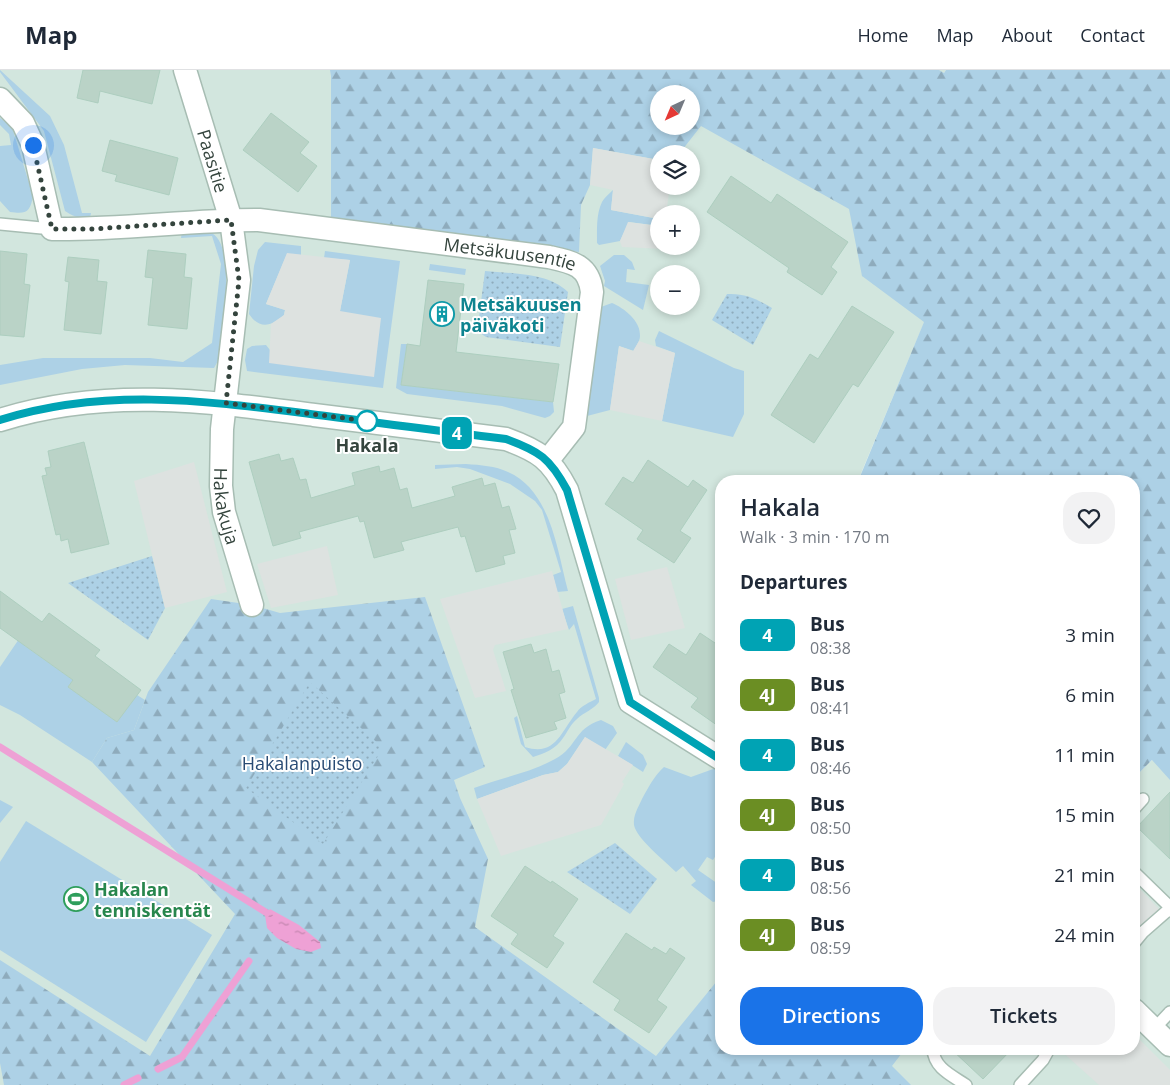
<!DOCTYPE html>
<meta charset="utf-8">
<style>
:root{--surface:#fff;--page:#f2f2f3;--text:#1f2937;--muted:#747a83;--line:#e0e1e3;--accent:#1a73e8}
body{margin:0;font-family:"Open Sans",sans-serif;background:var(--page);color:var(--text);height:100vh;display:flex;flex-direction:column;font-size:19px;white-space:nowrap}
*{box-sizing:border-box;margin:0}
p{font-size:16px;color:var(--muted)}
.icon{flex:none;width:28px;height:28px;fill:none;stroke:currentColor;stroke-width:2;stroke-linecap:round;stroke-linejoin:round}
.map{position:relative;flex:1;overflow:hidden}
.sheet{position:absolute;left:715px;top:405px;width:425px;height:580px;display:flex;flex-direction:column;background:var(--surface);border-radius:20px;box-shadow:0 2px 8px #0003}
.sheet>*{flex:none}
.badge{padding:0 10px;border-radius:8px;font-size:18px;line-height:32px}
.needle{width:32px;rotate:224deg}
.buttons{position:absolute;left:650px;top:15px;display:grid;gap:10px}
.buttons a{display:grid;place-items:center;width:50px;height:50px;border-radius:50%;background:var(--surface);box-shadow:0 2px 8px #0003;font-size:25px}
.you{position:absolute;width:25px;height:25px;margin:-12px;border:4px solid #fff;border-radius:50%;background:#1a73e8;box-shadow:0 0 0 8px #1a73e833}
.map>.badge{position:absolute;translate:-50% -50%;box-shadow:0 0 0 2px #fff}
h2{padding:0 25px;font-size:19px;line-height:45px}
.round{display:grid;place-items:center;flex:none;width:52px;height:52px;border-radius:20px;background:var(--page)}
.head{display:flex;align-items:center;justify-content:space-between;height:85px;padding:0 25px}
h1{font-size:24px;font-weight:600;line-height:38px}
.button{display:flex;gap:10px;margin-top:auto;padding:10px 25px}
.button a{flex:1;height:58px;border-radius:20px;background:var(--accent);color:#fff;font-size:20px;font-weight:600;line-height:58px;text-align:center}
.button a+a{background:var(--page);color:var(--text)}
ul{padding:0;list-style:none}
li{display:flex;align-items:center;gap:15px;height:60px;padding:0 25px}
li div{flex:1}
li b{display:block;font-size:19px}
li em{font-style:normal}
li .badge{min-width:55px;font-weight:700;text-align:center}
header{display:flex;align-items:center;gap:30px;box-sizing:border-box;height:70px;padding:0 25px;background:var(--surface);border-bottom:1px solid var(--line)}
header strong{font-size:24px}
nav{display:flex;gap:28px;margin-inline-start:auto;font-size:18px}
.map>svg:first-child{display:block}
</style>
<header>
<strong>Map</strong>
<nav><a>Home</a><a>Map</a><a>About</a><a>Contact</a></nav>
</header>
<div class="map">
<svg width="1170" height="1015" viewBox="0 0 1170 1015">
<defs>
<pattern id="forest-firs" width="22" height="20" patternUnits="userSpaceOnUse" patternTransform="scale(1.25)"><rect width="22" height="20" fill="#add1e6"/><path d="M5 1l3.5 6h-7zM16 11l3.5 6h-7z" fill="#8eabbc"/></pattern>
<pattern id="park-dots" width="8" height="8" patternUnits="userSpaceOnUse" patternTransform="scale(1.25)"><rect width="8" height="8" fill="#add1e6"/><path d="M2 2h.1M6 6h.1" fill="none" stroke="#8eabbc" stroke-width="1.8" stroke-linecap="round"/></pattern>
<pattern id="water-ripples" width="26" height="14" patternUnits="userSpaceOnUse" patternTransform="scale(1.25)"><rect width="26" height="14" fill="#eea1d5"/><path d="M2 4q2-2 4 0t4 0M15 11q2-2 4 0t4 0" fill="none" stroke="#c285ae"/></pattern>
</defs>
<rect width="100%" height="100%" fill="#e4f2ed"/>
<path fill="#d2e6de" fill-rule="evenodd" d="M 0,0 L 946,0 L 937,12 L 941,212 L 859,408 L 861,411 L 721,411 L 721,979 L 1134,979 L 1134,708 L 1170,673 L 1170,1015 L 0,1015 ZM 659,24 L 691,24 L 691,56 L 659,56 ZM 659,84 L 691,84 L 691,116 L 659,116 ZM 659,144 L 691,144 L 691,176 L 659,176 ZM 659,204 L 691,204 L 691,236 L 659,236 Z"/>
<g fill="#add1e6">
<path d="M 0,0 L 50,46 L 64,75 L 82,143 L 91,143 L 90,148 C 81,150 73,146 65,141 L 44,61 L 0,2 Z"/>
<path d="M 0,48 L 12,57 L 33,126 C 30,143 26,144 10,142 L 0,131 L 0,76 L 11,75 L 9,64 L 0,55 Z"/>
<path d="M 613,120 L 611,140 L 659,149 L 659,156 L 629,152 L 620,171 L 599,175 L 597,173 C 597,160 596,144 602,132 C 604,128 609,124 613,120 Z"/>
<path d="M 182,161 C 190,161 201,160 209,162 C 239,171 221,265 219,289 L 214,298 L 125,295 L 82,299 L 0,315 L 0,295 L 43,288 L 150,288 L 183,292 L 212,273 L 221,194 L 212,166 L 181,168 Z"/>
<path d="M 265,172 L 301,176 L 301,185 L 287,184 L 266,234 L 285,240 L 284,245 C 271,257 259,259 249,244 L 254,196 L 258,180 Z"/>
<path d="M 325,181 L 400,191 L 383,318 L 247,301 L 245,290 L 247,279 L 252,276 L 266,275 L 270,280 L 270,293 L 340,241 L 350,190 L 324,188 Z"/>
<path d="M 614,185 L 624,185 L 632,192 L 635,200 L 627,199 L 626,212 L 649,215 L 643,240 L 604,216 L 605,211 L 600,196 Z"/>
<path d="M 430,194 L 466,199 L 465,205 L 429,200 Z"/>
<path d="M 612,233 C 624,238 641,251 640,266 C 640,271 636,276 634,281 L 619,276 L 610,340 L 587,346 L 601,237 Z"/>
<path d="M 659,261 L 734,298 L 744,301 L 744,344 L 733,367 L 662,351 L 675,283 L 656,276 L 655,270 Z"/>
<path d="M 401,274 L 407,274 L 401,315 L 553,332 L 554,342 L 550,346 L 545,348 L 502,336 L 407,324 L 396,318 Z"/>
<path d="M 466,394 C 481,395 495,396 508,402 C 551,421 557,480 568,521 L 557,522 L 553,505 L 561,502 L 542,440 L 535,431 L 510,414 L 470,399 L 457,397 L 435,399 L 435,395 Z"/>
<path d="M 573,536 L 599,628 L 599,632 C 593,640 584,642 577,649 C 570,655 568,661 563,668 C 556,679 545,683 533,687 L 521,674 L 514,648 L 517,646 L 525,677 C 556,687 561,661 577,642 C 581,636 590,632 596,629 L 574,554 L 569,560 L 562,539 Z"/>
<path d="M 19,569 L 25,576 L 73,610 L 68,617 L 117,652 L 137,625 L 145,630 L 134,660 L 107,668 L 92,692 L 20,645 L 0,635 L 0,597 Z"/>
<path d="M 601,650 L 613,656 L 617,663 L 605,680 L 585,667 L 567,694 L 558,702 L 543,705 L 477,729 L 474,718 C 500,708 530,703 555,689 C 578,677 573,659 601,650 Z"/>
<path d="M 626,672 L 643,685 L 647,694 L 643,702 L 618,686 Z"/>
<path d="M 664,697 L 691,707 L 716,698 L 721,700 L 721,777 L 713,790 L 707,787 L 698,800 L 721,816 L 721,830 L 713,832 L 691,815 L 696,811 L 683,796 L 676,802 C 666,792 636,768 634,755 C 633,745 638,738 642,729 C 648,718 654,706 664,697 Z"/>
<path d="M 0,730 L 13,737 L 0,753 Z"/>
<path d="M 26,751 L 212,865 L 146,972 L 0,880 L 0,792 Z"/>
</g>
<g fill="url(#forest-firs)" fill-rule="evenodd">
<path d="M 330,0 L 939,0 L 944,3 L 946,0 L 1170,0 L 1170,710 L 1152,690 L 1134,708 L 1134,411 L 861,411 L 859,409 L 924,252 L 862,206 L 849,139 L 701,56 L 679,84 L 659,84 L 659,90 L 593,78 L 590,115 L 581,135 L 579,182 L 331,151 L 331,6 ZM 659,24 L 691,24 L 691,56 L 659,56 Z"/>
<path d="M 425,527 L 485,697 L 454,710 L 460,728 L 488,789 L 475,857 L 656,986 L 721,906 L 721,979 L 905,979 L 892,996 L 911,1015 L 4,1015 L 0,993 L 0,890 L 150,986 L 235,844 L 92,692 L 107,668 L 134,660 L 148,622 L 211,529 L 252,535 L 280,543 Z"/>
</g>
<g fill="url(#park-dots)">
<path d="M 485,201 C 512,204 547,202 568,222 L 560,277 L 486,267 L 480,263 L 478,255 Z"/>
<path d="M 727,224 C 745,223 757,229 772,238 L 753,275 L 712,250 Z"/>
<path d="M 152,486 L 165,538 L 148,570 L 68,513 Z"/>
<path d="M 310,612 L 383,678 L 323,774 L 246,718 Z"/>
<path d="M 615,773 L 657,809 L 630,844 L 567,802 Z"/>
</g>
<g fill="#dde2e0">
<path d="M 593,78 L 659,90 L 659,116 L 670,116 L 666,144 L 659,144 L 659,149 L 611,140 L 613,120 L 590,115 Z"/>
<path d="M 628,152 L 659,156 L 659,176 L 666,176 L 665,179 L 622,177 L 620,171 Z"/>
<path d="M 287,183 L 350,190 L 340,241 L 381,248 L 374,307 L 269,293 L 271,254 L 284,245 L 285,240 L 266,234 Z"/>
<path d="M 639,271 L 675,283 L 662,351 L 610,340 L 619,276 L 633,281 Z"/>
<path d="M 194,392 L 227,522 L 165,538 L 134,411 Z"/>
<path d="M 327,476 L 338,525 L 271,538 L 257,494 Z"/>
<path d="M 667,497 L 685,558 L 631,570 L 615,509 Z"/>
<path d="M 552,501 L 568,559 L 495,575 L 493,580 L 506,621 L 475,628 L 440,529 Z"/>
<path d="M 585,667 L 633,695 L 622,712 L 624,714 L 601,755 L 501,786 L 477,729 L 543,705 L 558,702 L 567,694 Z"/>
<path d="M 1134,813 L 1159,839 L 1134,864 Z"/>
<path d="M 1134,964 L 1170,1000 L 1170,1015 L 1099,1015 L 1059,979 L 1134,979 Z"/>
</g>
<path fill="url(#water-ripples)" d="M 270,839 L 299,855 L 320,872 L 321,878 L 311,882 L 296,879 L 277,868 L 267,858 L 265,845 Z"/>
<g fill="none" stroke-linecap="round" stroke-linejoin="round">
<g stroke="#eea1d5" stroke-width="7">
<path d="M 0,677 L 267,843"/>
<path d="M 158,999 L 182,987 L 249,891"/>
<path d="M 124,1015 L 138,1008"/>
</g>
</g>
<g fill="#bad3c7" stroke="#adcebf">
<path d="M 83,0 L 160,0 L 152,34 L 100,21 L 98,33 L 77,28 Z"/>
<path d="M 271,43 L 309,72 L 300,83 L 317,96 L 298,122 L 243,80 Z"/>
<path d="M 110,70 L 178,88 L 169,125 L 115,111 L 117,105 L 102,101 Z"/>
<path d="M 731,106 L 771,133 L 777,124 L 848,172 L 831,197 L 837,202 L 822,225 L 787,202 L 789,198 L 707,142 Z"/>
<path d="M 148,180 L 186,184 L 184,207 L 192,208 L 187,259 L 148,255 L 153,208 L 145,207 Z"/>
<path d="M 0,181 L 27,184 L 24,214 L 30,215 L 24,267 L 0,265 Z"/>
<path d="M 68,187 L 99,190 L 97,211 L 107,212 L 101,264 L 64,260 L 69,212 L 65,211 Z"/>
<path d="M 428,210 L 464,214 L 456,282 L 559,294 L 553,332 L 401,315 L 407,274 L 420,276 Z"/>
<path d="M 852,236 L 894,262 L 858,317 L 853,314 L 814,373 L 771,345 L 810,284 L 818,289 Z"/>
<path d="M 84,372 L 109,474 L 71,483 L 68,469 L 61,471 L 60,464 L 56,465 L 42,406 L 47,405 L 45,398 L 51,397 L 48,381 Z"/>
<path d="M 279,384 L 281,391 L 293,388 L 300,410 L 306,409 L 311,428 L 355,415 L 352,403 L 379,396 L 380,402 L 394,398 L 400,420 L 407,418 L 412,438 L 455,426 L 452,417 L 482,408 L 484,416 L 495,413 L 502,438 L 509,436 L 516,459 L 509,460 L 515,483 L 503,486 L 505,494 L 476,502 L 465,466 L 461,467 L 458,457 L 401,472 L 404,480 L 374,488 L 364,451 L 360,452 L 358,446 L 299,462 L 301,468 L 273,476 L 249,392 Z"/>
<path d="M 648,390 L 688,417 L 693,410 L 707,420 L 680,461 L 691,468 L 674,493 L 637,469 L 643,460 L 605,434 L 623,407 L 633,413 Z"/>
<path d="M 0,521 L 42,552 L 49,543 L 100,580 L 95,586 L 141,620 L 117,652 L 68,617 L 73,610 L 0,558 Z"/>
<path d="M 700,563 L 721,577 L 721,658 L 691,637 L 698,628 L 653,597 L 669,574 L 686,585 Z"/>
<path d="M 531,574 L 534,583 L 546,579 L 552,602 L 559,600 L 565,622 L 559,624 L 566,648 L 554,652 L 557,659 L 526,668 L 511,620 L 514,619 L 503,582 Z"/>
<path d="M 1170,722 L 1170,789 L 1137,757 Z"/>
<path d="M 525,796 L 551,813 L 552,811 L 578,829 L 553,866 L 564,873 L 547,898 L 511,874 L 518,864 L 491,846 Z"/>
<path d="M 626,863 L 652,880 L 654,877 L 666,884 L 670,878 L 685,888 L 657,930 L 667,937 L 649,963 L 614,940 L 620,930 L 593,912 Z"/>
<path d="M 951,979 L 1012,979 L 983,1009 Z"/>
</g>
<g fill="none" stroke-linecap="round" stroke-linejoin="round">
<defs>
<g id="service">
<path d="M 0,154 L 52,159"/>
<path d="M 1134,739 L 1143,729"/>
<path d="M 1134,802 L 1170,837"/>
<path d="M 1134,873 L 1143,862 L 1167,841 L 1170,841"/>
<path d="M 1154,959 L 1170,942"/>
<path d="M 933,979 C 934,998 951,1005 966,1015"/>
<path d="M 1020,1015 L 1043,990 L 1049,979"/>
</g>
<g id="minor">
<path id="s1" d="M 185,0 L 231,150 L 239,210 L 222,359 L 221,416 L 224,442 L 252,535"/>
<path id="s2" d="M 0,29 L 23,53 L 33,75 L 52,159 C 121,160 190,150 259,150 L 549,187 C 572,192 589,195 592,222 L 574,357 L 548,390"/>
<path d="M 0,350 C 105,317 207,331 314,345 C 378,353 442,361 506,369 C 539,381 551,389 567,420 L 630,632 L 721,689"/>
<path d="M 1134,940 L 1170,975"/>
</g>
</defs>
<use href="#service" stroke="#a7bdb3" stroke-width="14"/>
<use href="#minor" stroke="#a7bdb3" stroke-width="25"/>
<use href="#service" stroke="#fff" stroke-width="11"/>
<use href="#minor" stroke="#fff" stroke-width="22"/>
</g>
<g fill="none" stroke-linecap="round" stroke-linejoin="round">
<defs>
<path id="line" d="M 0,350 C 102,318 200,330 303,343 C 371,352 438,361 506,369 C 539,381 550,388 567,420 L 630,632 L 721,690"/>
</defs>
<use href="#line" stroke="#fff" stroke-width="11"/>
<use href="#line" stroke="#00a3b4" stroke-width="8"/>
<path stroke="#34443d" stroke-width="5" stroke-dasharray="0 9" d="M 33,75 L 52,159 L 92,159 L 231,150 L 239,210 L 226,333 L 367,351"/>
</g>
<defs>
<symbol id="building-ring" viewBox="-11 -11 22 22"><circle r="9.5" fill="#fff" stroke="#0f9aa8" stroke-width="1.5"/><path d="M-4-6H4V6H1V3H-1V6H-4ZM-2.5-4.3h1.7v1.8h-1.7ZM.8-4.3h1.7v1.8H.8ZM-2.5-1h1.7V.8h-1.7ZM.8-1h1.7V.8H.8Z" fill="#0f9aa8"/></symbol>
<symbol id="stadium-ring" viewBox="-11 -11 22 22"><circle r="9.5" fill="#fff" stroke="#2e9e5b" stroke-width="1.5"/><path d="M0-5a6.5 5 0 1 0 0 10a6.5 5 0 1 0 0-10ZM-3.5-1.8h7v3.6h-7Z" fill="#2e9e5b"/></symbol>
</defs>
<g fill-rule="evenodd">
<use href="#building-ring" x="428" y="230" width="28" height="28"/>
<use href="#stadium-ring" x="62" y="815" width="28" height="28"/>
</g>
<circle fill="#fff" stroke="#00a3b4" stroke-width="2.5" cx="367" cy="351" r="10"/>
<g text-anchor="middle" dominant-baseline="central" stroke-width="4" stroke-linejoin="round" paint-order="stroke">
<g font-size="18" fill="#34443d" stroke="#fff">
<text stroke="none"><textPath href="#s1" startOffset="95">Paasitie</textPath></text>
<text stroke="none"><textPath href="#s2" startOffset="604">Metsäkuusentie</textPath></text>
<text stroke="none"><textPath href="#s1" startOffset="445">Hakakuja</textPath></text>
</g>
<g font-size="18" font-weight="bold" fill="#0d838f" stroke="#fff" text-anchor="start">
<text x="460" y="234">Metsäkuusen<tspan x="460" dy="21">päiväkoti</tspan></text>
</g>
<g font-size="18" font-weight="bold" fill="#34443d" stroke="#fff">
<text x="367" y="375">Hakala</text>
</g>
<g font-size="18" fill="#294b74" stroke="#fff">
<text x="302" y="693">Hakalanpuisto</text>
</g>
<g font-size="18" font-weight="bold" fill="#27864d" stroke="#fff" text-anchor="start">
<text x="94" y="819">Hakalan<tspan x="94" dy="21">tenniskentät</tspan></text>
</g>
</g>
</svg>
<div class="buttons">
<a><svg class="needle" viewBox="-14 -14 28 28"><path d="M0-13l5 13h-10z" fill="#e53935"/><path d="M0 13l5-13h-10z" fill="#747a83"/></svg></a>
<a><svg class="icon" aria-label="layers" viewBox="0 0 24 24"><path d="M12 4l9 5-9 5-9-5zM3 14l9 5 9-5"/></svg></a>
<a>+</a>
<a>−</a>
</div>
<div class="you" style="left:33px;top:75px"></div>
<b class="badge" style="left:457px;top:363px;background:#00a3b4;color:#fff">4</b>
<section class="sheet">
<div class="head"><div><h1>Hakala</h1><p>Walk · 3 min · 170 m</p></div><a class="round"><svg class="icon" aria-label="heart" viewBox="0 0 24 24"><path d="M12 20l-8-8c-3-5 5-10 8-4 3-6 11-1 8 4z"/></svg></a></div>
<h2>Departures</h2>
<ul>
<li><span class="badge" style="background:#00a3b4;color:#fff">4</span><div><b>Bus</b><p>08:38</p></div><em>3 min</em></li>
<li><span class="badge" style="background:#6b8e23;color:#fff">4J</span><div><b>Bus</b><p>08:41</p></div><em>6 min</em></li>
<li><span class="badge" style="background:#00a3b4;color:#fff">4</span><div><b>Bus</b><p>08:46</p></div><em>11 min</em></li>
<li><span class="badge" style="background:#6b8e23;color:#fff">4J</span><div><b>Bus</b><p>08:50</p></div><em>15 min</em></li>
<li><span class="badge" style="background:#00a3b4;color:#fff">4</span><div><b>Bus</b><p>08:56</p></div><em>21 min</em></li>
<li><span class="badge" style="background:#6b8e23;color:#fff">4J</span><div><b>Bus</b><p>08:59</p></div><em>24 min</em></li>
</ul>
<div class="button"><a>Directions</a><a>Tickets</a></div>
</section>
</div>
